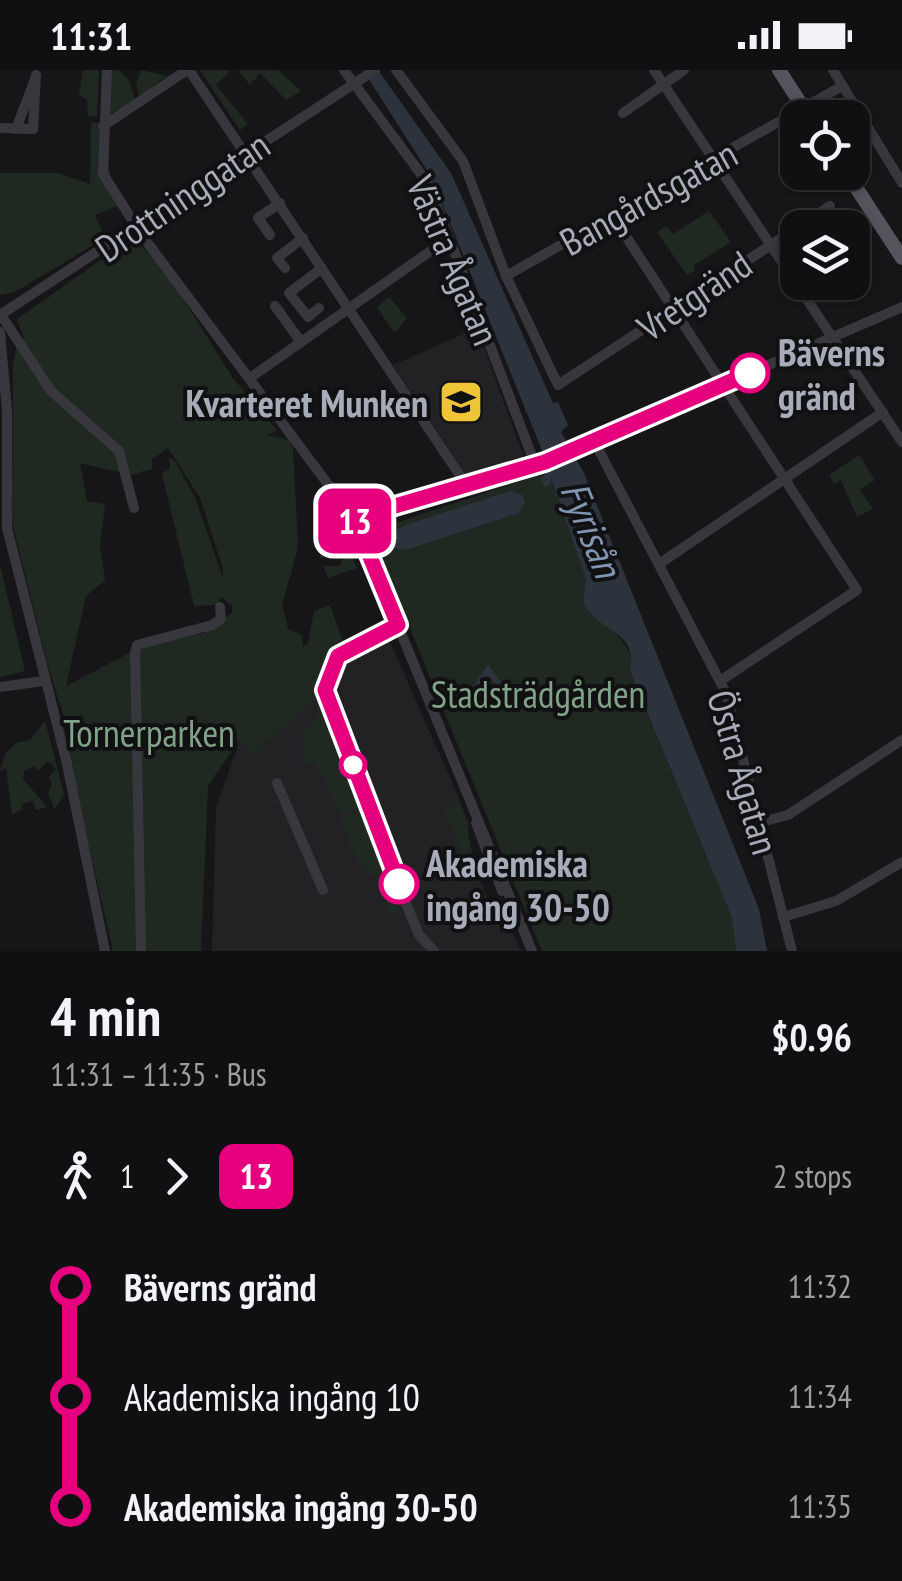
<!DOCTYPE html>
<meta charset="utf-8">
<style>
:root{--surface:#101012;--page:#19191b;--text:#f1f3f6;--muted:#9c9d9f;--line:#303032}
body{margin:0;font-family:"PT Sans Narrow",sans-serif;background:var(--page);color:var(--text);height:100vh;display:flex;flex-direction:column;font-size:38px;white-space:nowrap}
*{box-sizing:border-box;margin:0}
p{font-size:32px;color:var(--muted)}
.icon{flex:none;width:55px;height:55px;fill:none;stroke:currentColor;stroke-width:2;stroke-linecap:round;stroke-linejoin:round}
.map{position:relative;height:881px;overflow:hidden}
.drawer{display:flex;flex-direction:column;background:var(--surface);flex:1}
.drawer>*{flex:none}
.badge{padding:0 20px;border-radius:15px;font-size:35px;line-height:65px}
.buttons{position:absolute;left:780px;top:30px;display:grid;gap:20px}
.buttons a{display:grid;place-items:center;width:90px;height:90px;border-radius:20px;background:var(--surface);box-shadow:0 2px 8px #0004,0 0 0 2px var(--line);font-size:50px}
.map>.badge{position:absolute;translate:-50% -50%;box-shadow:0 0 0 5px #fff}
.legs{display:flex;align-items:center;gap:15px;height:110px;padding:0 50px;font-size:32px}
.legs p{margin-inline-start:auto}
.headline{display:flex;align-items:center;justify-content:space-between;height:170px;padding:0 50px}
h1{font-size:55px;font-weight:700;line-height:75px}
ul{padding:0 50px;list-style:none}
li{display:flex;align-items:center;gap:35px;height:110px;font-size:38px}
li i{display:grid;place-items:center;width:15px;height:100%;margin:0 12px;background:currentColor}
li i::after{content:'';width:25px;height:25px;margin:-12px;border:8px solid;border-radius:50%;background:var(--surface)}
li p{margin-inline-start:auto}
li:first-child i{background:linear-gradient(#0000 50%,currentColor 0)}
li:last-child i{background:linear-gradient(currentColor 50%,#0000 0)}
.status{display:flex;justify-content:space-between;align-items:center;height:70px;padding:0 50px;background:var(--surface);direction:ltr}
.status svg{height:28px;fill:currentColor}
.map>svg:first-child{display:block}
</style>
<div class="status"><b>11:31</b><svg viewBox="0 0 49 12"><path d="M0 12V9h3v3zM5 12V6h3v6zM10 12V3h3v9zM15 12V0h3v12zM26 1h20v11H26zM47 4h2v5h-2z"/></svg></div>
<div class="map">
<svg width="902" height="881" viewBox="0 0 902 881">
<rect width="100%" height="100%" fill="#161618"/>
<g fill="#222225">
<path d="M 477,258 L 523,385 L 519,391 L 474,406 L 466,405 L 393,295 Z"/>
<path d="M 379,556 L 392,576 L 458,726 L 469,754 L 467,777 L 490,836 L 506,848 L 521,881 L 212,881 L 216,738 L 240,669 L 342,570 Z"/>
</g>
<g fill="#202822" fill-rule="evenodd">
<path d="M 83,0 L 99,0 L 97,47 L 88,46 L 87,30 L 79,25 Z"/>
<path d="M 108,0 L 118,0 L 129,10 L 135,29 L 107,46 Z"/>
<path d="M 141,0 L 167,6 L 139,26 L 136,14 Z"/>
<path d="M 200,0 L 231,0 L 216,15 L 248,54 L 240,60 Z"/>
<path d="M 238,0 L 278,0 L 301,21 L 286,30 L 260,3 L 250,15 Z"/>
<path d="M 91,53 L 100,53 L 117,136 L 95,145 L 105,168 L 15,222 L 0,225 L 0,103 L 58,103 L 90,114 Z"/>
<path d="M 709,141 L 731,172 L 694,195 L 695,200 L 687,205 L 657,162 L 666,156 L 673,164 Z"/>
<path d="M 132,168 L 164,198 L 232,307 L 277,360 L 267,365 L 289,370 L 293,378 L 298,477 L 282,535 L 288,559 L 302,565 L 303,577 L 308,573 L 314,541 L 330,535 L 342,569 L 320,598 L 313,632 L 253,683 L 240,669 L 208,716 L 201,881 L 113,881 L 68,686 L 73,678 L 69,663 L 47,593 L 12,452 L 13,293 L 16,279 L 24,269 L 17,249 ZM 168,378 L 200,428 L 223,499 L 223,508 L 196,430 L 175,391 L 169,388 L 170,398 L 162,404 L 194,536 L 217,535 L 221,527 L 232,535 L 232,543 L 204,563 L 141,577 L 66,616 L 86,526 L 105,510 L 100,477 L 105,434 L 87,431 L 80,393 L 132,405 L 152,399 L 152,389 Z"/>
<path d="M 389,227 L 407,248 L 397,261 L 392,260 L 377,237 Z"/>
<path d="M 859,385 L 875,410 L 860,420 L 873,439 L 857,447 L 841,410 L 834,414 L 829,405 Z"/>
<path d="M 544,403 L 541,408 L 551,408 L 586,509 L 583,533 C 604,552 624,565 634,593 L 630,602 L 732,848 L 736,881 L 542,881 L 378,480 L 375,467 L 380,458 Z"/>
<path d="M 344,469 L 357,498 L 328,508 L 323,496 L 340,496 L 345,484 L 334,478 L 321,489 L 318,480 Z"/>
<path d="M 0,495 L 25,601 L 0,607 Z"/>
<path d="M 319,643 L 329,645 L 363,735 L 341,745 L 315,691 L 298,696 L 303,691 L 303,663 Z"/>
<path d="M 45,651 L 64,724 L 55,739 L 48,724 L 52,714 L 49,707 L 56,699 L 48,691 L 39,700 L 33,696 L 24,701 L 23,709 L 47,737 L 36,740 L 33,731 L 22,734 L 23,740 L 12,744 L 6,698 L 0,701 L 5,684 L 16,673 L 30,670 Z"/>
<path d="M 459,731 C 470,757 469,781 479,808 L 473,811 L 444,741 Z"/>
<path d="M 365,739 L 400,840 L 390,845 L 378,811 L 359,795 L 341,753 L 343,747 Z"/>
</g>
<g fill="#2c333c" fill-rule="evenodd">
<path d="M 363,0 L 378,0 L 451,103 L 553,333 L 558,332 L 568,355 L 561,362 L 584,403 L 759,839 L 767,881 L 736,881 L 732,848 L 630,601 C 639,559 597,563 583,532 L 586,509 L 551,408 L 550,415 L 544,417 L 541,408 L 547,402 L 543,383 L 432,108 Z"/>
<path d="M 510,421 L 522,425 L 525,432 L 519,443 L 405,480 L 385,476 L 392,462 L 406,455 Z"/>
<path d="M 488,594 L 500,611 L 511,615 L 499,638 L 487,636 L 473,617 ZM 488,606 L 502,619 L 500,630 L 482,622 L 480,612 Z"/>
</g>
<g fill="none" stroke-linecap="round" stroke-linejoin="round">
<g stroke="#37373d" stroke-width="10">
<path d="M 107,0 L 103,104 L 141,164 L 354,449 L 532,881"/>
<path d="M 189,0 L 467,416"/>
<path d="M 344,0 L 429,115 L 535,394"/>
<path d="M 396,0 L 463,91 L 506,206 L 558,315 L 830,136"/>
<path d="M 654,0 L 902,372"/>
<path d="M 833,0 L 902,113"/>
<path d="M 623,43 L 684,0"/>
<path d="M 103,56 L 187,0"/>
<path d="M 0,58 L 33,59 L 36,5"/>
<path d="M 16,59 L 35,9"/>
<path d="M 614,148 L 857,520 L 720,611"/>
<path d="M 270,165 L 258,148 L 280,133"/>
<path d="M 285,198 L 277,188 L 303,168"/>
<path d="M 506,206 L 842,16"/>
<path d="M 275,236 L 301,272"/>
<path d="M 319,238 L 308,247 L 289,223 L 322,198"/>
<path d="M 0,245 L 375,0"/>
<path d="M 1,245 L 51,321 L 119,381 L 134,438"/>
<path d="M 0,262 L 7,341 L 7,458 L 67,694 L 105,881"/>
<path d="M 250,308 L 449,168"/>
<path d="M 594,371 L 726,623 L 792,881"/>
<path d="M 354,449 L 545,392 L 902,237"/>
<path d="M 659,494 L 883,342"/>
<path d="M 398,555 C 366,568 327,580 325,621 L 409,841 L 419,865 L 434,881"/>
<path d="M 0,617 L 43,611"/>
<path d="M 277,713 L 323,820"/>
<path d="M 760,752 L 788,745 L 902,670"/>
<path d="M 476,753 L 502,821"/>
<path d="M 783,847 L 836,831 L 902,792"/>
<path d="M 141,881 L 135,582 L 137,575 L 212,555 L 221,549 L 220,537"/>
</g>
<g stroke="#53545c" stroke-width="14">
<path d="M 779,0 L 810,48"/>
<path d="M 846,102 L 902,188"/>
</g>
</g>
<g fill="none" stroke-linecap="round" stroke-linejoin="round">
<defs>
<path id="line-1" d="M 399,814 L 325,620 L 338,586 L 398,555 L 354,448 L 545,392 L 750,303"/>
</defs>
<use href="#line-1" stroke="#fff" stroke-width="22"/>
<use href="#line-1" stroke="#e6007e" stroke-width="15"/>
</g>
<defs>
<symbol id="university-square" viewBox="-11 -11 22 22"><rect x="-9" y="-9" width="18" height="18" rx="4" fill="#efc537" stroke="#111113"/><path d="M0-5L7-2L0 1L-7-2ZM-4 1L0 2.5L4 1V4Q0 6-4 4Z" fill="#111"/></symbol>
</defs>
<g fill-rule="evenodd">
<use href="#university-square" x="436" y="307" width="50" height="50"/>
</g>
<g fill="#fff" stroke="#e6007e" stroke-width="5">
<circle cx="750" cy="303" r="18"/>
<circle cx="353" cy="695" r="12"/>
<circle cx="399" cy="814" r="18"/>
</g>
<g text-anchor="middle" dominant-baseline="central" stroke-width="8" stroke-linejoin="round" paint-order="stroke">
<g font-size="38" fill="#a8abb8" stroke="#111113">
<text transform="translate(182 126) rotate(-34)">Drottninggatan</text>
<text transform="translate(648 127) rotate(-29)">Bangårdsgatan</text>
<text transform="translate(454 190) rotate(67)">Västra Ågatan</text>
<text transform="translate(694 225) rotate(-34)">Vretgränd</text>
<text transform="translate(744 702) rotate(74)">Östra Ågatan</text>
</g>
<g font-size="38" font-weight="bold" fill="#a8abb8" stroke="#111113" text-anchor="start">
<text x="778" y="281">Bäverns<tspan x="778" dy="44">gränd</tspan></text>
<text x="426" y="792">Akademiska<tspan x="426" dy="44">ingång 30-50</tspan></text>
</g>
<g font-size="38" font-weight="bold" fill="#a8abb8" stroke="#111113" text-anchor="end">
<text x="428" y="332">Kvarteret Munken</text>
</g>
<g font-size="38" fill="#80a286" stroke="#111113">
<text x="538" y="623">Stadsträdgården</text>
<text x="149" y="662">Tornerparken</text>
</g>
<g font-size="40" font-style="italic" fill="#8095b2" stroke="#111113">
<text transform="translate(592 459) rotate(68)">Fyrisån</text>
</g>
</g>
</svg>
<div class="buttons">
<a><svg class="icon" aria-label="locate" viewBox="0 0 24 24"><circle cx="12" cy="12" r="6"/><path d="M12 2v4M12 18v4M2 12h4M18 12h4"/></svg></a>
<a><svg class="icon" aria-label="layers" viewBox="0 0 24 24"><path d="M12 4l9 5-9 5-9-5zM3 14l9 5 9-5"/></svg></a>
</div>
<b class="badge" style="left:355px;top:451px;background:#e6007e;color:#fff">13</b>
</div>
<section class="drawer">
<div class="headline"><div><h1>4 min</h1><p>11:31 – 11:35 · Bus</p></div><b>$0.96</b></div>
<div class="legs"><svg class="icon" aria-label="walk" viewBox="0 0 24 24"><circle cx="13" cy="4" r="2"/><path d="M13 8l-2 6 4 7M11 14l-3 7M7 12l3-4h3l4 4"/></svg>1<svg class="icon" aria-label="forward" viewBox="0 0 24 24"><path d="M9 5l7 7-7 7"/></svg><b class="badge" style="background:#e6007e;color:#fff">13</b><p>2 stops</p></div>
<ul>
<li><i style="color:#e6007e"></i><b>Bäverns gränd</b><p>11:32</p></li>
<li><i style="color:#e6007e"></i><span>Akademiska ingång 10</span><p>11:34</p></li>
<li><i style="color:#e6007e"></i><b>Akademiska ingång 30-50</b><p>11:35</p></li>
</ul>
</section>
